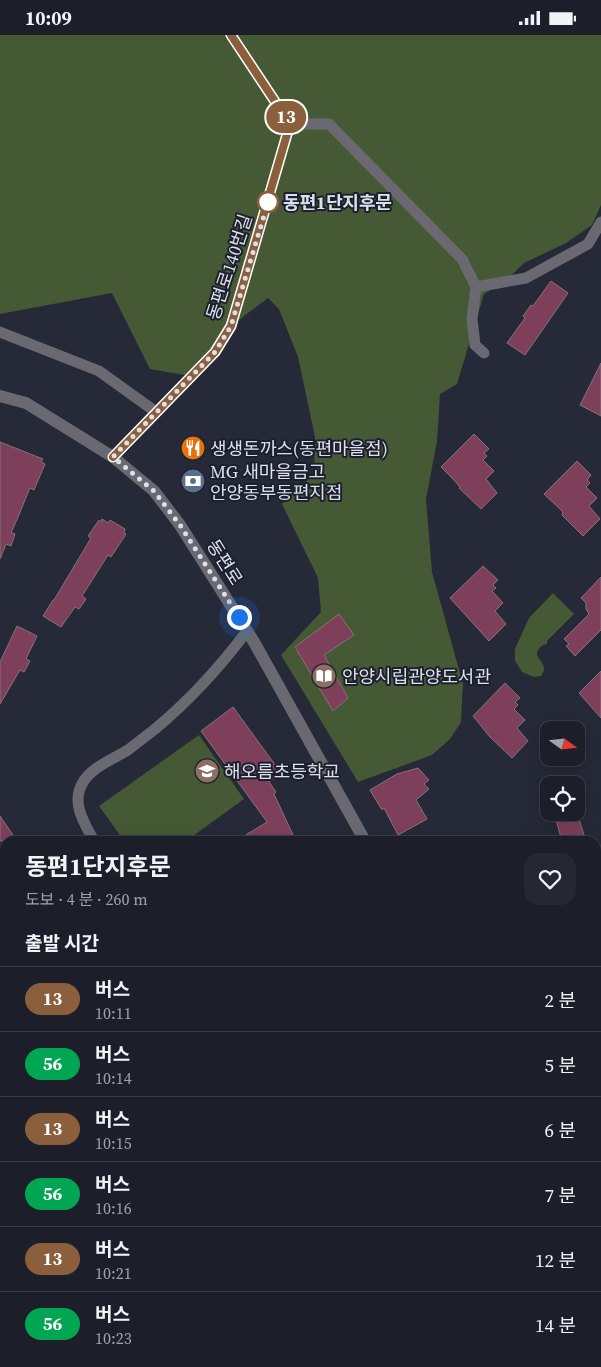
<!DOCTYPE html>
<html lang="ko">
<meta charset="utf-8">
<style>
:root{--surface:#1c1f2a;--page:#252732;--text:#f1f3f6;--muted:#a0a2a8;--line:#3a3d47}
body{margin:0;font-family:"Source Serif 4","Noto Sans KR",serif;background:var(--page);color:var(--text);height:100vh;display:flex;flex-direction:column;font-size:19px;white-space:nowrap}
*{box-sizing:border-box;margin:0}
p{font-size:16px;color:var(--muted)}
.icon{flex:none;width:28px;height:28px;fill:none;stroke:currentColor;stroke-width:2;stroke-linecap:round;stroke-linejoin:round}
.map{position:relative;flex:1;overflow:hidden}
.sheet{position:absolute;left:0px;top:801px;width:601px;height:531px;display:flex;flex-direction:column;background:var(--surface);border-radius:15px 15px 0 0;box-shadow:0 5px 20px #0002,0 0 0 1px var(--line)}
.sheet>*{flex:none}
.badge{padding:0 10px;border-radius:16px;font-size:18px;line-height:32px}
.needle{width:32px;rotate:105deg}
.fabs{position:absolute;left:540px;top:686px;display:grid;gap:10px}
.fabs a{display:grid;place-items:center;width:45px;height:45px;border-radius:10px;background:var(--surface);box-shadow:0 5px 20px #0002,0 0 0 1px var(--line);font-size:25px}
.you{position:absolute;width:25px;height:25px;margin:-12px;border:4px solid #fff;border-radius:50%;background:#1a73e8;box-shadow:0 0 0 8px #1a73e833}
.map>.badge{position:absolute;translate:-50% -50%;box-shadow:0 0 0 2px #fff}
h2{padding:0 25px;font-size:19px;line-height:45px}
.round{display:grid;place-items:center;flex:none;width:52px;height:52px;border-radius:15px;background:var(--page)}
.head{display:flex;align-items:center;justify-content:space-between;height:85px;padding:0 25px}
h1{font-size:24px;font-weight:700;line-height:38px}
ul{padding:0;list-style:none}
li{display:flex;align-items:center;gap:15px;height:65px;padding:0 25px;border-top:1px solid var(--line)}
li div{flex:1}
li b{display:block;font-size:19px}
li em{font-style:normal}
li .badge{min-width:55px;font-weight:700;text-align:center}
.status{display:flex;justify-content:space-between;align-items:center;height:35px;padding:0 25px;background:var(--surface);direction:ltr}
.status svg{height:14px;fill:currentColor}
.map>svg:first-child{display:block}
</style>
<div class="status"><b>10:09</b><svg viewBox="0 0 49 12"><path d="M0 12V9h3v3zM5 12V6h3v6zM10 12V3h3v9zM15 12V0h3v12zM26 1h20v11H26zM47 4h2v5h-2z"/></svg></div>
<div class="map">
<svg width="601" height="1332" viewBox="0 0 601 1332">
<rect width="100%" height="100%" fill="#252938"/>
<g fill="#445934">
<path d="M 0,0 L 601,0 L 601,170 L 592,190 L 566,208 L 524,228 L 507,245 L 484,259 L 457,349 L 440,359 L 437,406 L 426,464 L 432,537 L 463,649 L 461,687 L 450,704 L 432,720 L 358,747 L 281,620 L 321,577 L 318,543 L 282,469 L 314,439 L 315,402 L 298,322 L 279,274 L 268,263 L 231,291 L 190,341 L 150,334 L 112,258 L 0,279 Z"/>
<path d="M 553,558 L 574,579 L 547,606 L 547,609 C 541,610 537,614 537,620 C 541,628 548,632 541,641 L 534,642 L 522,637 L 515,626 L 515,614 L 529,583 Z"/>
<path d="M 199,700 L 244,764 L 186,806 L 124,806 L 99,771 Z"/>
<path d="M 5,910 L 5,1080 L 0,1082 L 0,912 Z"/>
<path d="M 596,1105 L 601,1108 L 601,1219 L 596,1218 Z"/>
<path d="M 236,1328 L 338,1328 L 341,1332 L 238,1332 Z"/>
</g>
<g fill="#7e3f5a" stroke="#87727a">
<path d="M 551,246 L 568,258 L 525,320 L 507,308 L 525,283 L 523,281 L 531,270 L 533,271 Z"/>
<path d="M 601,328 L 601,381 L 580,370 Z"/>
<path d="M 474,399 L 489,414 L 484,418 L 487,421 L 483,425 L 494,436 L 486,444 L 497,458 L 481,474 L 459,453 L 460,452 L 452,443 L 441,432 Z"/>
<path d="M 0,407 L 43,424 L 41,427 L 45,429 L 34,455 L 30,453 L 18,482 L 11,498 L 15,499 L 11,511 L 6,509 L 0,524 Z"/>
<path d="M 577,426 L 591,440 L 587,445 L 590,448 L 586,452 L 597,463 L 589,471 L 600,484 L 583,501 L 562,480 L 563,478 L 562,476 L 544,459 Z"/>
<path d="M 102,484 L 108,488 L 110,485 L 125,494 L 124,497 L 126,499 L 111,522 L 108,520 L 82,561 L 86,564 L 79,574 L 75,572 L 61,592 L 43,581 L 53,565 L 54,565 L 91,503 L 88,501 L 99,485 L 101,487 Z"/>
<path d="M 483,531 L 498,545 L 493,550 L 496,553 L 492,556 L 503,568 L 495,576 L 506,589 L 489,606 L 450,563 Z"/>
<path d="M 601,542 L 601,595 L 575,621 L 566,611 L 569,609 L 564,604 L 589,579 L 586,574 L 586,568 L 581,563 Z"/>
<path d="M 339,579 L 354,600 L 324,620 L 348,663 L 333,676 L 295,612 Z"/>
<path d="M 17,591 L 37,601 L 26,624 L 30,626 L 24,637 L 20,635 L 0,669 L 0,627 Z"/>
<path d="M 601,636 L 601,683 L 579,658 Z"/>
<path d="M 505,648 L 520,663 L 515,667 L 518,670 L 514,674 L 525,685 L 517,693 L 528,706 L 512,723 L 490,702 L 473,681 Z"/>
<path d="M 233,672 L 281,738 L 269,747 L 276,757 L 274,759 L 294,802 L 286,806 L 236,806 L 267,787 L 201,696 Z"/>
<path d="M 418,733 L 429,745 L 424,749 L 429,754 L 416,765 L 427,784 L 398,800 L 384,773 L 382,775 L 370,755 L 397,739 Z"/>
<path d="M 554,778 L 577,778 L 586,806 L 562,806 Z"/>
<path d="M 0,781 L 17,806 L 0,806 Z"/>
</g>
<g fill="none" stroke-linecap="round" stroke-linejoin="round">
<g stroke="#6a6870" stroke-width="11">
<path d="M 290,89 L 329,89 L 462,224 L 476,252 L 472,284 L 475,310 L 484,318"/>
<path d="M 476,252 L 526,243 L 588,209 L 601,187"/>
<path d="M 0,297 L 99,336 L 156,377"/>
<path d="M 113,422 L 215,317 L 231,291 L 290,89 L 231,0"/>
<path d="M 94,806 C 85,789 71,769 82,749 C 90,733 113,724 128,715 C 137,708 146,701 155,694 C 190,665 220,632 247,596"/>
<path d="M 0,945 L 5,948"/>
<path d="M 0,1042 L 5,1039"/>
<path d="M 0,1066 L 0,1067"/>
<path d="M 0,1187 L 5,1185"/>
<path d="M 368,1328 L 372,1332"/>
</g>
<g stroke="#6a6870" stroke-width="12">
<path d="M 0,361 L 26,368 L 113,422 L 154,456 L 180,490 L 254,607 L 365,806"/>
<path d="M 28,1332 L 44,1328"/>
</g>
</g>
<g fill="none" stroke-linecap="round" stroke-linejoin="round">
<defs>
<path id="line" d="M 113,422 L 215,317 L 231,291 L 290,89 L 231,0"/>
</defs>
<use href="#line" stroke="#fff" stroke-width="11"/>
<use href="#line" stroke="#8b5e3c" stroke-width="8"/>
<path stroke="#dde0ea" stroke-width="5" stroke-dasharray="0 9" d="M 239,582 L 180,490 L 154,456 L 113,422 L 215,317 L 231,291 L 269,164 L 268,167"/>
</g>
<defs>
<symbol id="restaurant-disc" viewBox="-11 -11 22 22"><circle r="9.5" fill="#e8710a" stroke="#1c202e"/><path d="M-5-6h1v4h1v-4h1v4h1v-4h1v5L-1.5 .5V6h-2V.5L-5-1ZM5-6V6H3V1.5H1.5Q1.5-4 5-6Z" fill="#fff"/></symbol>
<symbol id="bank-disc" viewBox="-11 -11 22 22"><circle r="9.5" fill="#5c6f8a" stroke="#1c202e"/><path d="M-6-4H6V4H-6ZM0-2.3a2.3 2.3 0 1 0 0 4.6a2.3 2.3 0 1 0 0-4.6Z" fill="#fff"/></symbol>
<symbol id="library-disc" viewBox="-11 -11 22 22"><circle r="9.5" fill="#8d6e63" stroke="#1c202e"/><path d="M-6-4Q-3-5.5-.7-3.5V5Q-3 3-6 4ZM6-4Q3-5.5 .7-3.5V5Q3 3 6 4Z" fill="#fff"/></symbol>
<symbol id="school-disc" viewBox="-11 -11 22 22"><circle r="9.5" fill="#8d6e63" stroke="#1c202e"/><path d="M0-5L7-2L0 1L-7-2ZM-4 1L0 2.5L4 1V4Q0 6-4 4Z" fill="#fff"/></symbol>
</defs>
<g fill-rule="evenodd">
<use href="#restaurant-disc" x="179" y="399" width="28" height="28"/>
<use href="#bank-disc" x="179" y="432" width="28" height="28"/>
<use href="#library-disc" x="310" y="627" width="28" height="28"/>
<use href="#school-disc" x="193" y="722" width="28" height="28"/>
</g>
<circle fill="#fff" stroke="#8b5e3c" stroke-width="2.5" cx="268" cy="167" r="10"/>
<g text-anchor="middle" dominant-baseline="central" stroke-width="4" stroke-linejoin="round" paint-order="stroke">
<g font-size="18" font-weight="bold" fill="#dde0ea" stroke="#1c202e" text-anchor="start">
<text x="283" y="167">동편1단지후문</text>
</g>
<g font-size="18" fill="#dde0ea" stroke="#1c202e">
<text transform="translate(229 232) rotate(-72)">동편로140번길</text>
<text transform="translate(225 527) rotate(58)">동편로</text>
</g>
<g font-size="18" fill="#dde0ea" stroke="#1c202e" text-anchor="start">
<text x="210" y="413">생생돈까스(동편마을점)</text>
<text x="210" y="436">MG 새마을금고<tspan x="210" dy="21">안양동부동편지점</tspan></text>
<text x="342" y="641">안양시립관양도서관</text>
<text x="224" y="736">해오름초등학교</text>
</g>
</g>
</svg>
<div class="fabs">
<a><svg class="needle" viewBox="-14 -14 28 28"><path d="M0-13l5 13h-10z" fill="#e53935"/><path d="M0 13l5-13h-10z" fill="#a0a2a8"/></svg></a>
<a><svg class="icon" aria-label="locate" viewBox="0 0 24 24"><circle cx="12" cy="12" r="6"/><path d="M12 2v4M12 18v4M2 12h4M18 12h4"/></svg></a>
</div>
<div class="you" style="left:239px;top:582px"></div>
<b class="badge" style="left:286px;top:82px;background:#8b5e3c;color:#fff">13</b>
<section class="sheet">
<div class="head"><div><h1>동편1단지후문</h1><p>도보 · 4 분 · 260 m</p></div><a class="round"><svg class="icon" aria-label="heart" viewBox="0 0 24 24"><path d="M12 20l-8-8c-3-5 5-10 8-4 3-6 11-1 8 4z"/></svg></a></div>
<h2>출발 시간</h2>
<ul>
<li><span class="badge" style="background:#8b5e3c;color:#fff">13</span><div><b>버스</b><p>10:11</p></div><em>2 분</em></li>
<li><span class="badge" style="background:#00a651;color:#fff">56</span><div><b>버스</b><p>10:14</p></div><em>5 분</em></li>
<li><span class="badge" style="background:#8b5e3c;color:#fff">13</span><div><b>버스</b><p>10:15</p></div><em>6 분</em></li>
<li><span class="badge" style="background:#00a651;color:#fff">56</span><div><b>버스</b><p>10:16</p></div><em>7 분</em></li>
<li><span class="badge" style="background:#8b5e3c;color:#fff">13</span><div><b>버스</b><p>10:21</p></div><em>12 분</em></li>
<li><span class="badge" style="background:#00a651;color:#fff">56</span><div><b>버스</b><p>10:23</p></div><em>14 분</em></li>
</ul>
</section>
</div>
